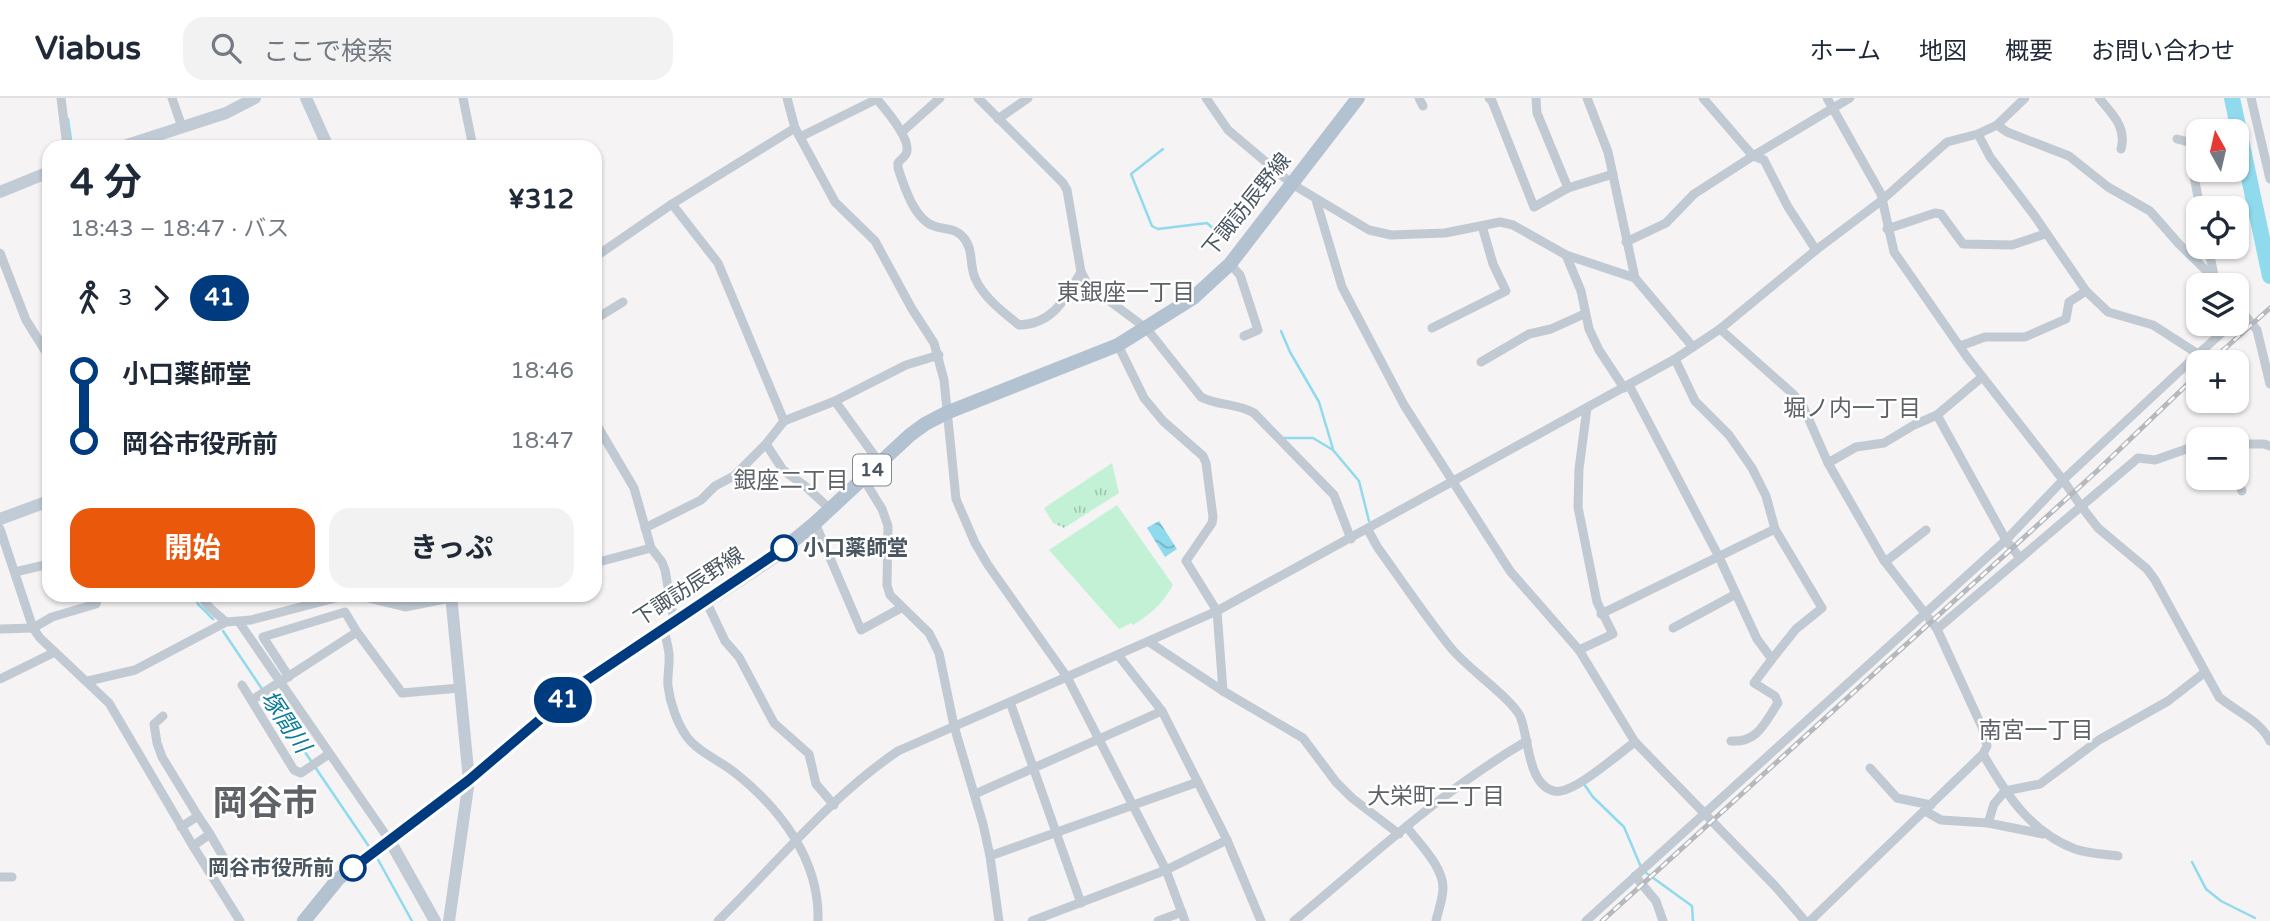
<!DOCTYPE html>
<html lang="ja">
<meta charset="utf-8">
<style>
:root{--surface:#fff;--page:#f2f2f3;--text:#1f2937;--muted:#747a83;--line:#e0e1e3;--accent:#ea580c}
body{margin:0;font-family:"Varela Round","Noto Sans JP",sans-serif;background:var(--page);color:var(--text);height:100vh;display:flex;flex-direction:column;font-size:26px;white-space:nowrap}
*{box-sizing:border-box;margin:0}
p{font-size:23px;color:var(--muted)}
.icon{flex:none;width:38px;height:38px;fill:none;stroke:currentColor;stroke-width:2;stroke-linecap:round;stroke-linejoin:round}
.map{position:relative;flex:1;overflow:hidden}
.details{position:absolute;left:42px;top:42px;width:560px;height:462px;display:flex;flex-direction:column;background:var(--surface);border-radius:21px;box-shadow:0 2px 5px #0004}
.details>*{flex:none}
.badge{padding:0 14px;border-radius:23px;font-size:24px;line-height:46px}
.needle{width:46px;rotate:352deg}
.fabs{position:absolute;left:2186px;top:21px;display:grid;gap:14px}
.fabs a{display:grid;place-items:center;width:63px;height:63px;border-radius:14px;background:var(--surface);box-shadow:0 2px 5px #0004;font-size:35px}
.map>.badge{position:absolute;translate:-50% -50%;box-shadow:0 0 0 4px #fff}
.legs{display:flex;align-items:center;gap:10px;height:77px;padding:0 28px;font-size:23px}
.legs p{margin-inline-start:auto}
.headline{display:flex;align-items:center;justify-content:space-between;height:119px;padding:0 28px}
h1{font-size:38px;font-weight:700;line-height:52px}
.primary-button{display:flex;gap:14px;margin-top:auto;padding:14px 28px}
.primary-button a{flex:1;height:80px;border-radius:21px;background:var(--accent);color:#fff;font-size:28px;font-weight:700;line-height:80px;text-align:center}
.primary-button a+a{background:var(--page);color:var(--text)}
ul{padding:0 28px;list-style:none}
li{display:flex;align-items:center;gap:24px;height:70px;font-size:26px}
li i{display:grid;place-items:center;width:10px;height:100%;margin:0 9px;background:currentColor}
li i::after{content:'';width:18px;height:18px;margin:-9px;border:5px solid;border-radius:50%;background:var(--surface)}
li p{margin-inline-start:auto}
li:first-child i{background:linear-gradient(#0000 50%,currentColor 0)}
li:last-child i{background:linear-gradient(currentColor 50%,#0000 0)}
header{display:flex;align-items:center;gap:42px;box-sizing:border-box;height:98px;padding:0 35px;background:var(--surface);border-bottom:2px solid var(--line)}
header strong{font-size:33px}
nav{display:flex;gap:38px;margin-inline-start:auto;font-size:24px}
.search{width:490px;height:63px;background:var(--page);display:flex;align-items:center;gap:18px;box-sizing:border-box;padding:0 24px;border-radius:21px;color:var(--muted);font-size:26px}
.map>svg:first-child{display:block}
</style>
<header>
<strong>Viabus</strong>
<div class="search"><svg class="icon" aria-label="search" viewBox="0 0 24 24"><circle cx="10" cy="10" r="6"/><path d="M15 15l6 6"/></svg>ここで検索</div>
<nav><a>ホーム</a><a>地図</a><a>概要</a><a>お問い合わせ</a></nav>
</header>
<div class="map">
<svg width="2270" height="823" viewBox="0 0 2270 823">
<defs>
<pattern id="grass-tufts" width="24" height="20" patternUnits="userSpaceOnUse" patternTransform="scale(1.75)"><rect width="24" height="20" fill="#c3f1d5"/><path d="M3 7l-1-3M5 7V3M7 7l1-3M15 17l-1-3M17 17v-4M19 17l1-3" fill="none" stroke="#a0c6b0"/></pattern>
<pattern id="water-waves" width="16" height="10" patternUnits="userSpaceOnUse" patternTransform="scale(1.75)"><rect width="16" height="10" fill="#90daee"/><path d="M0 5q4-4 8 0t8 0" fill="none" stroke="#78b4c4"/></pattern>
</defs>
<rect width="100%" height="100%" fill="#f5f3f3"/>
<path fill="url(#grass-tufts)" d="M 1112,365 L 1119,395 L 1064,430 L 1053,425 L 1044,410 Z"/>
<path fill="#c3f1d5" d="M 1117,407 L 1173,487 C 1163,505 1150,517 1133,527 L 1131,525 L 1119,531 L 1049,452 Z"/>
<path fill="url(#water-waves)" d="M 1159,423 L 1177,451 L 1165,459 L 1147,430 Z"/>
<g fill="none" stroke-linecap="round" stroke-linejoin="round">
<g stroke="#90daee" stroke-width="2.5">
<path d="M 68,21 L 72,49"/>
<path d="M 1163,51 L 1131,76 L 1152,128 L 1158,131 L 1207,125 L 1217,134"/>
<path d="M 1281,233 L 1290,254 L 1319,304 L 1333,351"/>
<path d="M 1282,340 L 1313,340 L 1333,352 L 1359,383 L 1369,423"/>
<path d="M 194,497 L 198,506 L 213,521"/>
<path d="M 223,533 L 262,591"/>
<path d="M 266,596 L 311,663"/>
<path d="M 315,669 L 370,750"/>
<path d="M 1584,686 L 1593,699 L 1624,729 L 1641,769"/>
<path d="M 376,758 L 412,823"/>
<path d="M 2192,764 L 2206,791 L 2221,803 L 2255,820"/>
<path d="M 1645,774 L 1692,808 L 1693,823"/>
</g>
<path stroke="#90daee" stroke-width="16" d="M 2232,0 L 2270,178"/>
<g stroke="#c1cad2" stroke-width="9">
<path d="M 61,0 L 67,49"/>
<path d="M 172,0 L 182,29"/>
<path d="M 463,0 L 473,49"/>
<path d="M 787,0 L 795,30 L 835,104 L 875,143 L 912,211 L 934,245 L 944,282 L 956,401 L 975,445 L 988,467 L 1067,579 L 1166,772 L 1185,823"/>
<path d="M 876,0 C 885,11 913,42 906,56 C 904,60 900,62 898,65 L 898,70 C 904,88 914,121 934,128 C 945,132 954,129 963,139 C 974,151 969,166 975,180 C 983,199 1003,214 1019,227 C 1054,226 1065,200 1081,174"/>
<path d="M 978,0 L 1063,85 L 1067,92 L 1081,174 L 1088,187 L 1147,231 L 1201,299 C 1218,308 1237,305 1254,315 L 1334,397 L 1351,441"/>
<path d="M 1206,0 L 1228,32 L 1292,86 L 1369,132 L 1391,137 L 1445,135 L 1500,124 L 1513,127 L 1566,157 L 1635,180"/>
<path d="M 1419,0 L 1423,8"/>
<path d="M 1489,0 L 1492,3 L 1534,109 L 1568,90 L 1537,15 L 1536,0"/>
<path d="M 1587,0 L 1608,54 L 1635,180 L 1693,249"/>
<path d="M 1703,0 L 1753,58 L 1764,62 L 1788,109 L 1816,152"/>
<path d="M 1827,0 L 1881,96 L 1894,154 L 1967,259 L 2063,382 L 2081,408 L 2098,430 L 2147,471 L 2155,482 L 2219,599 C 2235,613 2260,622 2270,643"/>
<path d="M 2099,0 C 2112,16 2127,29 2121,51"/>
<path d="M 2251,0 L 2270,81"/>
<path d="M 998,21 L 1028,0"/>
<path d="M 1997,27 L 2007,34 L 2069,58 L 2108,89 L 2150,113 L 2179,146 L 2221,187"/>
<path d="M 902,34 L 940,0"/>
<path d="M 1978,36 L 1990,59 L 2034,117 L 2086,193 L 2108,214 L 2153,227 L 2198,256 L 2232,226"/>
<path d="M 800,39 L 877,1"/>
<path d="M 2177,41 L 2196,46"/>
<path d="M 2193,46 L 2194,78 L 2200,110"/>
<path d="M 1568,90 L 1613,76"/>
<path d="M 1316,102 L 1342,189 L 1404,307 L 1510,473 L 1579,552 L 1635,644 L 1775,788 L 1805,823"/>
<path d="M 672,106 L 718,165 L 784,323"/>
<path d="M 1887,131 L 1935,115 L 1941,116 L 1963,146 L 2012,147 L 2045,136"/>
<path d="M 1626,144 L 1666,125 L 1694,96 L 1753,58 L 1850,0"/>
<path d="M 2208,149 L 2214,177"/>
<path d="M 0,155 L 26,222 L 49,259"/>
<path d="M 1566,157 L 1581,193 L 1589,231 L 1599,252 L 1624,290"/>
<path d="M 595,159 L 672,106 L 795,30"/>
<path d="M 1230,166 L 1240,177 L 1258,232 L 1244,238"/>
<path d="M 595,218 L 597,220 L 623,204"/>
<path d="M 2236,222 L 2244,216 L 2257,232 L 2270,286"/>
<path d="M 1432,230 L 1506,193 L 1493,166 L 1482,128"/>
<path d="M 1720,231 L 1793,296 L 1803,308 L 1828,365 L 1883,461 L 1937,531"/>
<path d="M 1118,247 L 1144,300 L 1163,323 L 1203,358 L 1206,365 L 1213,419 L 1212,425 L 1186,463 L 1217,513 L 1223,593"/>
<path d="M 1960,248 L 1985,239 L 2025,239 L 2066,221 L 2069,204 L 2086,193"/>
<path d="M 1481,264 L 1529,236 L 1551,231 L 1584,216"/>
<path d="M 1629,287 L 1719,459 L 1757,541 L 1772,561 L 1796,531 L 1822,510 L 1775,431 L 1766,398 L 1752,370 L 1729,337 L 1695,303 L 1675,261"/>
<path d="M 835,303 L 879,364"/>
<path d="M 1937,317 L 2006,442 L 2020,460"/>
<path d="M 595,324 L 634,390 L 651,450 L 662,464 L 665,472 L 674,523"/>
<path d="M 766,346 L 783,372 L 805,388 L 830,411"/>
<path d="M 2236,346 L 2264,346 L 2270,348"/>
<path d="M 1828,365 L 1856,349 L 1884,345 L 1914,327 L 1937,317 L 1982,279"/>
<path d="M 863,380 L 882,411 L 888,428 L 887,487 L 890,497 L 929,535 L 939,555 L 954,628 L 983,726 L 990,758 L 999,823"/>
<path d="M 2236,380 L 2242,393"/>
<path d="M 815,425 L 861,532 L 901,510"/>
<path d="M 645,430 L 701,402 L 715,388 L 734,378 L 766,346 L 784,323 L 835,303 L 906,267 L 939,257"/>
<path d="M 0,431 L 33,530 L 40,540 L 109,605 L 193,748 L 240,823"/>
<path d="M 1368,432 L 1378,450 C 1402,483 1425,518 1451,550 C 1467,570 1510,599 1520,618 C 1529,638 1527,687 1554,693 C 1572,698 1619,655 1635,644"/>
<path d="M 1885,464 L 1926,432"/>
<path d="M 595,465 L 651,450"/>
<path d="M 15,474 L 49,466"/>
<path d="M 200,497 L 209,509 L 226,524"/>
<path d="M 356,497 L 405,509 L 465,497"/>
<path d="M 706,503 L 725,543 L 739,559 L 774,625 L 809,656 L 816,686 L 834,707"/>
<path d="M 1601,516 L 1775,431"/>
<path d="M 239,524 L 390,743"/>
<path d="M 664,530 C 665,538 668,547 669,556 C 670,567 667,578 668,588 C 670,605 677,625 687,639 C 698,654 719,662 734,674 C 780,710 820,762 818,823"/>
<path d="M 1673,530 L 1736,496"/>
<path d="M 0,531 L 33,530 L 52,519 L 96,506 L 98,497"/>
<path d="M 1149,544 L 1223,593 L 1303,640 L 1336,684 L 1352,700 L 1399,736"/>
<path d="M 1579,552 L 1613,536 L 1597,504 L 1578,409 L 1579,371 L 1587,310"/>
<path d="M 1118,557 L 1162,613 L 1227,742 L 1261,823"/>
<path d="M 289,579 L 263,539 L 345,514 L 357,534"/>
<path d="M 0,581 L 55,554"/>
<path d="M 88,583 L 135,572 L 226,524 L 251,522 L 347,497"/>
<path d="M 242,587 L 294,672 L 301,675 L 329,656"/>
<path d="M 252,602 L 357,534 L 402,595 L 460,590"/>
<path d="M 1010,604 L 1081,805"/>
<path d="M 163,618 L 154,626 L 157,645 L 162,659 L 198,718"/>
<path d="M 1731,643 C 1758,645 1765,624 1778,605 L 1775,598 L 1754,585 L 1772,561"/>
<path d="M 1983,656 C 2006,696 2030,734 2075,751 C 2089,756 2104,756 2118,758"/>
<path d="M 1870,670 L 1897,700 L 1931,707"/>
<path d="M 975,696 L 1162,613"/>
<path d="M 1925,713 L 1941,722 L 1988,725 L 2043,736"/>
<path d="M 1988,725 L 1994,706 L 2005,693 L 2040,686 L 2099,642 L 2168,603 L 2204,575"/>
<path d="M 181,729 L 198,718 L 210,736 L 193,748"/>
<path d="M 1407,729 C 1419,746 1443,768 1443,790 C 1443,801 1438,813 1436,823"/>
<path d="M 210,736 L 233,776"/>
<path d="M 990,758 L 1198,684"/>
<path d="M 1635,778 L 1656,803 L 1663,823"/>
<path d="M 0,779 L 12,779"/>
<path d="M 718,823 C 776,766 830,699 898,653 L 1217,513 L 1675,261 L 1720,231 L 1816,152 L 1881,103 L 1947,44 L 1978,36 L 1997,27 L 2025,0"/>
<path d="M 1032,823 L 1166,772 L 1227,742"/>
<path d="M 1158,823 L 1182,814"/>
<path d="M 1294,823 C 1369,761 1442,692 1527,643"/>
<path d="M 1586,823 L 2006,442 L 2063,382 L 2198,256"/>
<path d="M 1810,823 L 1983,656 L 1987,648 L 1982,629 L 1937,531 L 2138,360 L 2155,362 L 2198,347"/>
</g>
<g stroke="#c1cbd6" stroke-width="12">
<path d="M 306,0 L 328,49"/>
<path d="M 121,49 L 226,15 L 255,0"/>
<path d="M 0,94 L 49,74"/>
<path d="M 0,421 L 49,403"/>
<path d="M 390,743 L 435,823"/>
<path d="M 449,823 L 469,682 L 451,497"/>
</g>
<path stroke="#b3c2d1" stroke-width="14" d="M 304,823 L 338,781 L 469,682 L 584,584 L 775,458 L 815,425 L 910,337 L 925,326 L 946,315 L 1118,247 L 1193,200 L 1230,166 L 1358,0"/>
<defs>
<g id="rail">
<path d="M 2210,264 L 2270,210"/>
<path d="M 1602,823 L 2097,373 L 2198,276"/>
</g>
</defs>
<use href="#rail" stroke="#b5b8bd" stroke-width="5"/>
<use href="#rail" stroke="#fff" stroke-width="2.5" stroke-dasharray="8" stroke-linecap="butt"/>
</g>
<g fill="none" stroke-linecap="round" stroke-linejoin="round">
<defs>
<path id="line-1" d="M 353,770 L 469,682 L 584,584 L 784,450"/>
</defs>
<use href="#line-1" stroke="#fff" stroke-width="16"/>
<use href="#line-1" stroke="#003b80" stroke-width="10"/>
</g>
<g fill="#fff" stroke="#003b80" stroke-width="3.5">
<circle cx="784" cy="450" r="12"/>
<circle cx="353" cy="770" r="12"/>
</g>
<g text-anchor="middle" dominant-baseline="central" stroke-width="5" stroke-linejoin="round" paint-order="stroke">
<rect fill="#fff" stroke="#808990" stroke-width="2" x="853" y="356.5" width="38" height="31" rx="5"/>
<g font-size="19" font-weight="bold" fill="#4a5661">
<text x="872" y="372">14</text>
</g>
<g font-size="21" fill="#4a5661" stroke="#fff">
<text transform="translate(1247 107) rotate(-51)">下諏訪辰野線</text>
<text transform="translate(689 489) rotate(-33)">下諏訪辰野線</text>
</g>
<g font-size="21" font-weight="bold" fill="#4a5661" stroke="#fff" text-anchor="start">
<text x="803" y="450">小口薬師堂</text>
<text x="334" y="770" text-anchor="end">岡谷市役所前</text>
</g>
<g font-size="23" fill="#5f6368" stroke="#fff">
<text x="1126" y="195">東銀座一丁目</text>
<text x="1852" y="311">堀ノ内一丁目</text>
<text x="791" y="383">銀座二丁目</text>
<text x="2036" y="633">南宮一丁目</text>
<text x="1436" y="699">大栄町二丁目</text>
</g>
<g font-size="23" font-style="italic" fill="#0c7c9b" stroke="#fff">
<text transform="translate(285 624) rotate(56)">塚間川</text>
</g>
<g font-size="35" font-weight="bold" fill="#5f6368" stroke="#fff">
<text x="265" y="706">岡谷市</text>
</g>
</g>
</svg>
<div class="fabs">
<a><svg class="needle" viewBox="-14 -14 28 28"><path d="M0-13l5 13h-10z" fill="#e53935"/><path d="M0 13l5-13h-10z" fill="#747a83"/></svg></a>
<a><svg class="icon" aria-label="locate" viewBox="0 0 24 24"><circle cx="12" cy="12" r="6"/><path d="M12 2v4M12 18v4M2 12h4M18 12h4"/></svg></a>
<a><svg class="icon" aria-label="layers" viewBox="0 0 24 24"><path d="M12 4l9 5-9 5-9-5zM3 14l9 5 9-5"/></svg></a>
<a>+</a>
<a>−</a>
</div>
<b class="badge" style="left:563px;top:602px;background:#003b80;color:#fff">41</b>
<section class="details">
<div class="headline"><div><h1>4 分</h1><p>18:43 – 18:47 · バス</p></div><b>¥312</b></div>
<div class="legs"><svg class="icon" aria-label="walk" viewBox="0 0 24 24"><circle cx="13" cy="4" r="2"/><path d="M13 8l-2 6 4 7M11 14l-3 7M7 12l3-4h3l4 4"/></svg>3<svg class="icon" aria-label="forward" viewBox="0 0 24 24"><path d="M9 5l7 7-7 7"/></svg><b class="badge" style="background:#003b80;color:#fff">41</b></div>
<ul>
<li><i style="color:#003b80"></i><b>小口薬師堂</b><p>18:46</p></li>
<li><i style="color:#003b80"></i><b>岡谷市役所前</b><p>18:47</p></li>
</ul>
<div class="primary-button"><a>開始</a><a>きっぷ</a></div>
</section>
</div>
